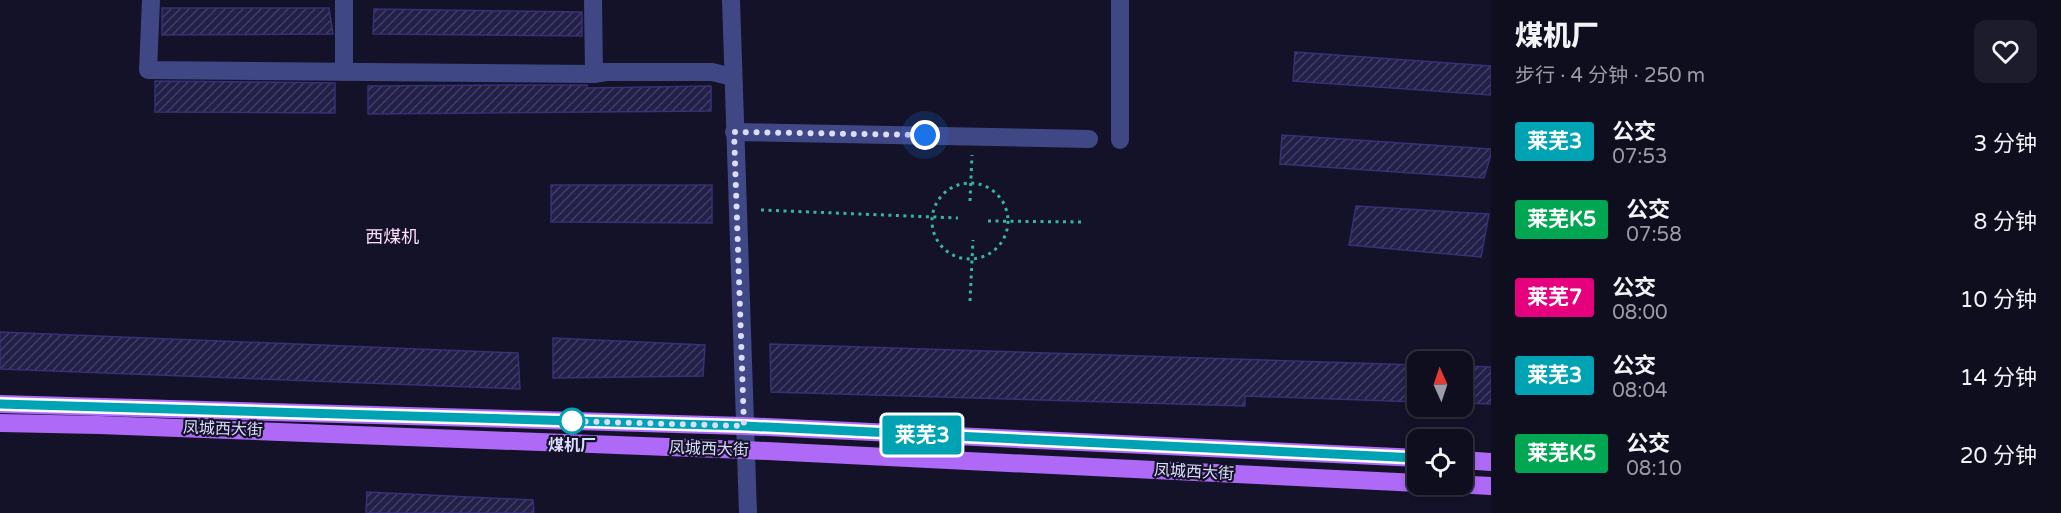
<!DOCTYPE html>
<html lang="zh">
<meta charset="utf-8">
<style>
:root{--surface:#0e0e1f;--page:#1c1c2c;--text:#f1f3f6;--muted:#9b9ca4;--line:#2e2e3d}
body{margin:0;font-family:"Varela Round","Noto Sans SC",sans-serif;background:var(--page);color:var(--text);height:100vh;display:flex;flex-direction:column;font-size:22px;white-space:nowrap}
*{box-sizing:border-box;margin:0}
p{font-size:20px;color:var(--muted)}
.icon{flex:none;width:33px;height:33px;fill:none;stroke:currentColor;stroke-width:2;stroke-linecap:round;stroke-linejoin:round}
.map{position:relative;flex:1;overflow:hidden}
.details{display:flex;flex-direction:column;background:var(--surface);width:570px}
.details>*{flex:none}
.badge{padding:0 12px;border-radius:4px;font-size:21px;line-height:39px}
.needle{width:39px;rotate:357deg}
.tools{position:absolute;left:1407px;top:351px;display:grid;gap:12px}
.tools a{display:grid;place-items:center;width:66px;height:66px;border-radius:12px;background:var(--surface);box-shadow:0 3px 9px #0003,0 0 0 2px var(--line);font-size:30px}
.you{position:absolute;width:30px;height:30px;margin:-15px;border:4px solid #fff;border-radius:50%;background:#1a73e8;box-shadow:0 0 0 9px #1a73e833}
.map>.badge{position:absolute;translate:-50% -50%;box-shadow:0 0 0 3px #fff}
.round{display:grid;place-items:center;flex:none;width:63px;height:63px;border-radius:12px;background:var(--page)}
.summary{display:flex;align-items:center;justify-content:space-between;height:102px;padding:0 24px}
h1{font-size:28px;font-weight:800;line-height:45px}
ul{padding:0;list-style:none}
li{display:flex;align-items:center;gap:18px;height:78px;padding:0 24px}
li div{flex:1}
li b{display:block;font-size:22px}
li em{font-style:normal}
li .badge{min-width:66px;font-weight:700;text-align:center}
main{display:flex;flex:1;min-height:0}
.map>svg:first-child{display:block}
</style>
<main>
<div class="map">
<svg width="1491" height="513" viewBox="0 0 1491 513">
<defs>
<pattern id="building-hatch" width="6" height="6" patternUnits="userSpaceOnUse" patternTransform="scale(1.5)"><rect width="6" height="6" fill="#221f49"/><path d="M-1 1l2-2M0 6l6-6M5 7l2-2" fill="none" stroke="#423f64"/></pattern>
</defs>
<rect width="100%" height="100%" fill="#131229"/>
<g fill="url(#building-hatch)" stroke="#363274" stroke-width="1.5">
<path d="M 162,8 L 329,8 L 333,34 L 162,35 Z"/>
<path d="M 374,9 L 582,12 L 582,36 L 373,34 Z"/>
<path d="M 1295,52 L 1491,66 L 1491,95 L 1293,81 Z"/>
<path d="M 155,81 L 335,83 L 335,113 L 155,112 Z"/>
<path d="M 526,85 L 587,85 L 587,88 L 711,86 L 711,111 L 368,114 L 368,86 Z"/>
<path d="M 1282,135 L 1491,149 L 1491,154 L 1484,178 L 1280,164 Z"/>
<path d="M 551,185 L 712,185 L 712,223 L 551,222 Z"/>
<path d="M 1356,206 L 1489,214 L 1481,257 L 1349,245 Z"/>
<path d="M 0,332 L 518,353 L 520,389 L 0,369 Z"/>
<path d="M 553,338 L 705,345 L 703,376 L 553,378 Z"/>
<path d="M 770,344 L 1418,365 L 1418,402 L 1245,396 L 1245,406 L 771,392 Z"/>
<path d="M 1462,366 L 1491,367 L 1491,404 L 1462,403 Z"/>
<path d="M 367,492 L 533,500 L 534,513 L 366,513 Z"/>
</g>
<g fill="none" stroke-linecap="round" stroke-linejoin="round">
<g stroke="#38b69c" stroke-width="3" stroke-dasharray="3 4.5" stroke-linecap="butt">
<circle cx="970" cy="221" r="38"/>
<path d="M 970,201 L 972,155"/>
<path d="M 761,210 L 958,218"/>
<path d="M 988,221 L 1083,222"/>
<path d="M 970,301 L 973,240"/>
</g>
<g stroke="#404785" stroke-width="18">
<path d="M 151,0 L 148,70 L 594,74 L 606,72 L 712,72 L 733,77"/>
<path d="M 344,0 L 344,72"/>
<path d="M 593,0 L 594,74"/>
<path d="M 731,0 L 748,513"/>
<path d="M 734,132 L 1089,139"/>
<path d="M 1120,140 L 1120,0"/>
</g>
<g stroke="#ae69f7" stroke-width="18">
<path d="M 0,404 L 744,426 L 1418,458"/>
<path d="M 0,423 L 99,425 L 745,450 L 1418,483"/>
<path d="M 1462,460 L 1491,462"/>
<path d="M 1454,484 L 1491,486"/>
</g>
</g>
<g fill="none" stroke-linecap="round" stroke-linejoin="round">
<defs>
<path id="line" d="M 0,404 L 744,426 L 1418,458"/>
</defs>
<use href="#line" stroke="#fff" stroke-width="14"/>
<use href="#line" stroke="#00a3b4" stroke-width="9"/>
<path stroke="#dcddfd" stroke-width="6" stroke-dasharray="0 10.8" d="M 572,421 L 568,421 L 744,426 L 734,132 L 925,135"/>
</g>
<circle fill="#fff" stroke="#00a3b4" stroke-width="3" cx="572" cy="421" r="12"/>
<g text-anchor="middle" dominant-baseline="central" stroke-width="4.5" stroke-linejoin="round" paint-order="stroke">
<g font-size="16" fill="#dcddfd" stroke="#131229">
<text transform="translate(223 429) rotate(2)">凤城西大街</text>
<text transform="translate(709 449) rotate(2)">凤城西大街</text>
<text transform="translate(1194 472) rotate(3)">凤城西大街</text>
</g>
<g font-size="16" font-weight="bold" fill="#dcddfd" stroke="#131229">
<text x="572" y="446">煤机厂</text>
</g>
<g font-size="18" fill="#fddef6" stroke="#131229">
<text x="392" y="237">西煤机</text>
</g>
</g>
</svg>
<div class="tools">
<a><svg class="needle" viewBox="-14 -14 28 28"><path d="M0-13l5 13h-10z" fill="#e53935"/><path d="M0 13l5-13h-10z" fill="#9b9ca4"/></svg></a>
<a><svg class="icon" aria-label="locate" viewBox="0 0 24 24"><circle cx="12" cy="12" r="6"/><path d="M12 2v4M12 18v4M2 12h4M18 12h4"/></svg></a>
</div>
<div class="you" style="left:925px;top:135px"></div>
<b class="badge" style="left:922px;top:435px;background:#00a3b4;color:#fff">莱芜3</b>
</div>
<section class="details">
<div class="summary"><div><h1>煤机厂</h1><p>步行 · 4 分钟 · 250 m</p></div><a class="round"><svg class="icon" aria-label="heart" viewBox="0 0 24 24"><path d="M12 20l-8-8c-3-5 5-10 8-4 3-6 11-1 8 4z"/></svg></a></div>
<ul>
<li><span class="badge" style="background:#00a3b4;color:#fff">莱芜3</span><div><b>公交</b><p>07:53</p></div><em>3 分钟</em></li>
<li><span class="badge" style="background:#00a651;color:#fff">莱芜K5</span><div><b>公交</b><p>07:58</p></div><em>8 分钟</em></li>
<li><span class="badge" style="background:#e6007e;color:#fff">莱芜7</span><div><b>公交</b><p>08:00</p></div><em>10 分钟</em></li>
<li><span class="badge" style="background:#00a3b4;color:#fff">莱芜3</span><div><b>公交</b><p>08:04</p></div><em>14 分钟</em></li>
<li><span class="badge" style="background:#00a651;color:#fff">莱芜K5</span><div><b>公交</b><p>08:10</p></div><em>20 分钟</em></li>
</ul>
</section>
</main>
